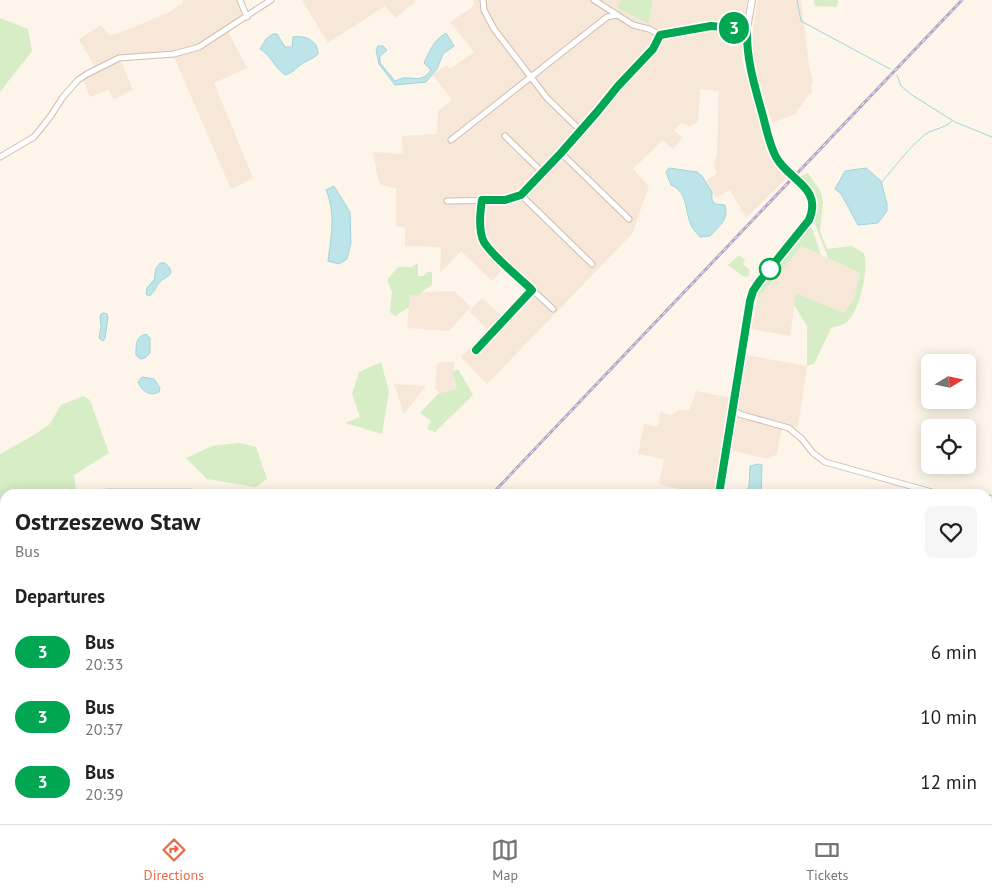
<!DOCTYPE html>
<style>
:root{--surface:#fff;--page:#f6f6f6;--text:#222;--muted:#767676;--line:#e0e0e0;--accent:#ed6a49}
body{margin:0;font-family:"PT Sans",sans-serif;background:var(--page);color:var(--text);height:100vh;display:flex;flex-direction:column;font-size:19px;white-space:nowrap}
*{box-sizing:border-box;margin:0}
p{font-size:16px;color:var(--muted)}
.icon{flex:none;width:28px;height:28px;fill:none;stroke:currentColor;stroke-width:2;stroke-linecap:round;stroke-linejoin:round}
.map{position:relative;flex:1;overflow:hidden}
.side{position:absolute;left:0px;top:489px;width:992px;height:336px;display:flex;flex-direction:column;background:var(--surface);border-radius:15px 15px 0 0;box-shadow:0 2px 12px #0003}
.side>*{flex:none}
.badge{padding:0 10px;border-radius:16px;font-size:18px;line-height:32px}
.needle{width:32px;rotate:80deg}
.tools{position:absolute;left:921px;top:354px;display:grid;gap:10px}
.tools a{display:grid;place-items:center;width:55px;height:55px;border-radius:8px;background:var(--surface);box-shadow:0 2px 12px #0003;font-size:25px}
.map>.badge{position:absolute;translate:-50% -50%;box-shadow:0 0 0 2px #fff}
h2{padding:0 15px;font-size:19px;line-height:45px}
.round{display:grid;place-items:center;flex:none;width:52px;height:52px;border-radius:8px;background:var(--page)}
.overview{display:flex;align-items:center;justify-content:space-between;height:85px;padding:0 15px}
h1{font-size:24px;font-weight:700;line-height:38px}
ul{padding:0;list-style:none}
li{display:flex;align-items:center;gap:15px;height:65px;padding:0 15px}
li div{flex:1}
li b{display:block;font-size:19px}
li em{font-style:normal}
li .badge{min-width:55px;font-weight:700;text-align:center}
.dock{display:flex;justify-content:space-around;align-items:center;height:70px;border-top:1px solid var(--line);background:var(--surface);font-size:14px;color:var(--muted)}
.dock a{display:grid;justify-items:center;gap:2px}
.dock .selected{color:var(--accent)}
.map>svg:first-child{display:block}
</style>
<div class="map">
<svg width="992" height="824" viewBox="0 0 992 824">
<rect width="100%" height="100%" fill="#fef5ea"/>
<g fill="#f6e7d8">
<path d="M 183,0 L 240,0 L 247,17 L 227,30 L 247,68 L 214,83 L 253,178 L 231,189 L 171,50 L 119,57 L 133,90 L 114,99 L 108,90 L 90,97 L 83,80 L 95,67 L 79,39 L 101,25 L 110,36 L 129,29 L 167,13 L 182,4 Z"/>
<path d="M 302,0 L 414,0 L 415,2 L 395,18 L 385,6 L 328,43 Z"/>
<path d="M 474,0 L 621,0 L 617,8 L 649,24 L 653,0 L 747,0 L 742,34 L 742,60 L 753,102 L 772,159 L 790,175 L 746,218 L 730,190 L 716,198 L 707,180 L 717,173 L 714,166 L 717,153 L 719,91 L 700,89 L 698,122 L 690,127 L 681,123 L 674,130 L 683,138 L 673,149 L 663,140 L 633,169 L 649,186 L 632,234 L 487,384 L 461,357 L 487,329 L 469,311 L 482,298 L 501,315 L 523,292 L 523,286 L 503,269 L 492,281 L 461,251 L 440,273 L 441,247 L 405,246 L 405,227 L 396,226 L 396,188 L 381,185 L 378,179 L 373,152 L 403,154 L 402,136 L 437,134 L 438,111 L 452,100 L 433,75 L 447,65 L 450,69 L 474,52 L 450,22 L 474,6 Z"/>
<path d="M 758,0 L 801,0 L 809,65 L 813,82 L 811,84 L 812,93 L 809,94 L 795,114 L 772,123 L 752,60 L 751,42 Z"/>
<path d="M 802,246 L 860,273 L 854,299 L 844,313 L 796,293 L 790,336 L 751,329 L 757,299 Z"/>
<path d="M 454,291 L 471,307 L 449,331 L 407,328 L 410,295 L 420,296 L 421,292 Z"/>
<path d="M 746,355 L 807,366 L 798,427 L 783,424 L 777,454 L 768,459 L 729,450 Z"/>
<path d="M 440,362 L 454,362 L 453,378 L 457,389 L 440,394 L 435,388 L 437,364 Z"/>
<path d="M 394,384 L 426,386 L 404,414 Z"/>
<path d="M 696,391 L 731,398 L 714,494 L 677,494 L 677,489 L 659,484 L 664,459 L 638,454 L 644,424 L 658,427 L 660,412 L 672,415 L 678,410 L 689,410 Z"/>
</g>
<g fill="#d7edc6">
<path d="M 621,0 L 653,0 L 649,24 L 617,8 Z"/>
<path d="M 814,0 L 838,0 L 837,7 L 815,6 Z"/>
<path d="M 0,18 L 28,29 L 32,51 L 0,92 Z"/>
<path d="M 808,173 L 821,192 L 823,203 L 820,231 L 827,249 L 851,246 L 864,253 C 869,270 860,311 846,323 C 842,325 835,327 831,328 L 814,364 L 807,366 L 807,326 L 794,305 L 796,293 L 844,313 L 854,299 L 860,273 L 828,258 L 813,219 L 815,205 L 799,177 Z"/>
<path d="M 808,226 L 812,228 L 821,255 L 802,246 L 757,299 L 760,286 Z"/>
<path d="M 739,255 L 745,260 L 743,264 L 750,270 L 749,276 L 744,277 L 728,265 Z"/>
<path d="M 418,263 L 418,276 L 423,276 L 427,272 L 432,272 L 432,285 L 421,292 L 420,296 L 410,295 L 409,307 L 395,316 L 390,312 L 392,292 L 387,280 L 398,267 L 411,267 Z"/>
<path d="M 381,362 L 389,392 L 382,434 L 345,423 L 360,417 L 352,394 L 359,372 Z"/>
<path d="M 458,369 L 473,395 L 435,432 L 427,429 L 431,421 L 420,413 L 438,394 L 457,389 L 452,372 Z"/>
<path d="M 83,396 L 90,400 L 109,453 L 74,475 L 77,494 L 5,494 L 5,497 L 0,499 L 0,454 L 34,435 L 50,424 L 61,405 Z"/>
<path d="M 239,443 L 256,447 L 267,479 L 256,487 L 207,479 L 186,458 L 212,446 Z"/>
<path d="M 5,747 L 5,805 L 0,811 L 0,750 Z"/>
<path d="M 988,758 L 992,765 L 992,824 L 711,824 L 714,820 L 869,820 L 880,824 L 891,820 L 988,820 Z"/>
<path d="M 599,820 L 646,820 L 651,824 L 600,824 Z"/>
</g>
<g fill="#bce4e9" stroke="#a2d4dc">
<path d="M 446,33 L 454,46 L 443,54 L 437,69 L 426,82 L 395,85 L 379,64 L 376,50 L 378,46 L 383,46 L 387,50 L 380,56 L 380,63 L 395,81 C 398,80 400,79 403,78 C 415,77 422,83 431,70 L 424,63 C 430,50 434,40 446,33 Z"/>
<path d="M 273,34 L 277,34 L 285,47 L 292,47 L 293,37 C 305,35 318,40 318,54 C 312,60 305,61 299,66 C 294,70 292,73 285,75 C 274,67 271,55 260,49 L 266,39 Z"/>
<path d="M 669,168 L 697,172 L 702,176 L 712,192 L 712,200 L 715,204 L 725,205 C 729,220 720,225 710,236 L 700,237 C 698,234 694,231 692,227 C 684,212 689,192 671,185 L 666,172 Z"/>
<path d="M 866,168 L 881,181 L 887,204 L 887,211 L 878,223 L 858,225 L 841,194 L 835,189 L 845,171 Z"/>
<path d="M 334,186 L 350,212 L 351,243 L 347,259 L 339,264 L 328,261 C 331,237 336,213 326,190 Z"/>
<path d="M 160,263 L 165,263 C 179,276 164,276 159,283 C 155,288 155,292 149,296 L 146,294 L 147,288 L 154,280 L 156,268 Z"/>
<path d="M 103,313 L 107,314 L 108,317 L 105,338 L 103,341 L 99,338 L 101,327 L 100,315 Z"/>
<path d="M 146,334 L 150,338 L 150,353 L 145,358 L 140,359 L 136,355 C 136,346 135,337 146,334 Z"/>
<path d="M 142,377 L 154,379 L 160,388 L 159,392 C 150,397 142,391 138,382 Z"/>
<path d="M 758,464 L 762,465 L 761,494 L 742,494 L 749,487 L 750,466 Z"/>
<path d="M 519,820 L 555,820 L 553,824 L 520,824 Z"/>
<path d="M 648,820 L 713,820 L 710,824 L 665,824 L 660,822 L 651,823 Z"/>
</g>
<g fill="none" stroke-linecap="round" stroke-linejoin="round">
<g stroke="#a2d4dc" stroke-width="1">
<path d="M 797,0 L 801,21 L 890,69"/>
<path d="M 897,75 L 901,86 L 912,95 L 955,122 L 992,137"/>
<path d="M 881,183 C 894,168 906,151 921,138 C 930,128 944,130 952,121"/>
<path d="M 988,746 L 992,752"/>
<path d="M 595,820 L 596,824"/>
</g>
<defs>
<g id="minor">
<path d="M 240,0 L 247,17"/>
<path d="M 483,0 L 484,10 L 494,29 L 547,98 L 581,131"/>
<path d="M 594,0 L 633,25 L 649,29 L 660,35 L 711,26 L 747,29"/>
<path d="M 505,136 L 542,172"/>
<path d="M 451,140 L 607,17 L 617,15"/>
<path d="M 561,153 L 629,219"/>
<path d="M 0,157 L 34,137 L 50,117 L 63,97 L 78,80 L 87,74 L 119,58 L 174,54 L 199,47 L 271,0"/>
<path d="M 521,195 L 592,264"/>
<path d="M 482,200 C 479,217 479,234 489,249 L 553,309"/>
<path d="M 447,201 L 505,200 L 521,195 L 561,153 L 597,112 L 618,86 L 653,49 L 660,35"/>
<path d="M 475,350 L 532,290"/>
<path d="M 733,409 L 739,414 L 789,428 L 802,439 L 813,453 L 825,462 L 939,494"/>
<path d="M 988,498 L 992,499"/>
<path d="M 0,816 L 5,813"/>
</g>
<g id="tertiary">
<path d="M 752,0 L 747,29 L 748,58 L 773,150 L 776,158 L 788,171"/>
<path d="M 719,494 L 750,301 L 753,291 L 759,282 L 809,220 C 815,206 812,197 803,185"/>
<path d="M 584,820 L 585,824"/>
</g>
<g id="motorway">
<path d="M 107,494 L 190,494"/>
<path d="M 0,506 L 5,506"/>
<path d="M 0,518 L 5,517"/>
<path d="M 988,673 L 992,674"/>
<path d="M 988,683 L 992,685"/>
</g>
</defs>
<use href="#minor" stroke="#d2bdae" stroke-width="7"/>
<use href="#tertiary" stroke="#d2bdae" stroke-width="8"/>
<use href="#motorway" stroke="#dad1cc" stroke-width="11"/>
<use href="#minor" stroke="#fff" stroke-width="5"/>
<use href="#tertiary" stroke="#fff" stroke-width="6"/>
<use href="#motorway" stroke="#fbb49e" stroke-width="9"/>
<defs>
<g id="rail">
<path d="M 492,494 L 962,0"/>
<path d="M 177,824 L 180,820"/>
</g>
</defs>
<use href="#rail" stroke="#b8a6ca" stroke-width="3"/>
<use href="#rail" stroke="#fff9f2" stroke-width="1" stroke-dasharray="4" stroke-linecap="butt"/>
<defs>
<path id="tertiary-bridge" d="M 788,171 L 803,185"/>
</defs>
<use href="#tertiary-bridge" stroke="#d2bdae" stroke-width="8" stroke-linecap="butt"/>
<use href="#tertiary-bridge" stroke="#fff" stroke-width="6"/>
</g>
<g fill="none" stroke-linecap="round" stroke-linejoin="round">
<defs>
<path id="line" d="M 476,350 L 532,290 C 519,277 493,257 484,242 C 478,231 480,213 482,200 L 505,200 L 521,195 L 561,153 L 597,112 L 618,86 L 653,49 L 660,35 L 711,26 L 747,29 C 746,61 756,90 764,120 C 767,132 770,146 776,157 C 789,181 823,187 809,220 L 759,282 L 753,291 L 750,301 L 719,494"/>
</defs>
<use href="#line" stroke="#fff" stroke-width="11"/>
<use href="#line" stroke="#00a651" stroke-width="8"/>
</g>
<circle fill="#fff" stroke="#00a651" stroke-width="2.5" cx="770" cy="269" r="10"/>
</svg>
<div class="tools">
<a><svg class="needle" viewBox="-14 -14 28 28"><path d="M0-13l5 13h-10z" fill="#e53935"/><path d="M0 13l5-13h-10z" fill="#767676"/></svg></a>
<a><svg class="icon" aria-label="locate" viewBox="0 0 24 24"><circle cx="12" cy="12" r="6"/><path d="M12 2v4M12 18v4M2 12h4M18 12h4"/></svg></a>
</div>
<b class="badge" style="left:734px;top:28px;background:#00a651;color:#fff">3</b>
<section class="side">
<div class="overview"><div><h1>Ostrzeszewo Staw</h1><p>Bus</p></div><a class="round"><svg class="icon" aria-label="heart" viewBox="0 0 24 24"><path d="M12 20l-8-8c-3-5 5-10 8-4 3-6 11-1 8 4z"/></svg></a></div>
<h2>Departures</h2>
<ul>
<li><span class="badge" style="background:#00a651;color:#fff">3</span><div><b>Bus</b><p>20:33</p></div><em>6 min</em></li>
<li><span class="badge" style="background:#00a651;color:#fff">3</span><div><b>Bus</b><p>20:37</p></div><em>10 min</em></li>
<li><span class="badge" style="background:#00a651;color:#fff">3</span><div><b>Bus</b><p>20:39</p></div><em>12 min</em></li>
</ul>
</section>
</div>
<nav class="dock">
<a class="selected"><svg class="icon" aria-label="directions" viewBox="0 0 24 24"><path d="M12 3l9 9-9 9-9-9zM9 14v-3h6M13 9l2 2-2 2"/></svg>Directions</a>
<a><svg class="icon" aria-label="map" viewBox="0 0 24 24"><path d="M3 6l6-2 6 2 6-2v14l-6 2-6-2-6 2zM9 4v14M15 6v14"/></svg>Map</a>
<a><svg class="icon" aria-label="tickets" viewBox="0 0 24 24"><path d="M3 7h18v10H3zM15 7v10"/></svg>Tickets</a>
</nav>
